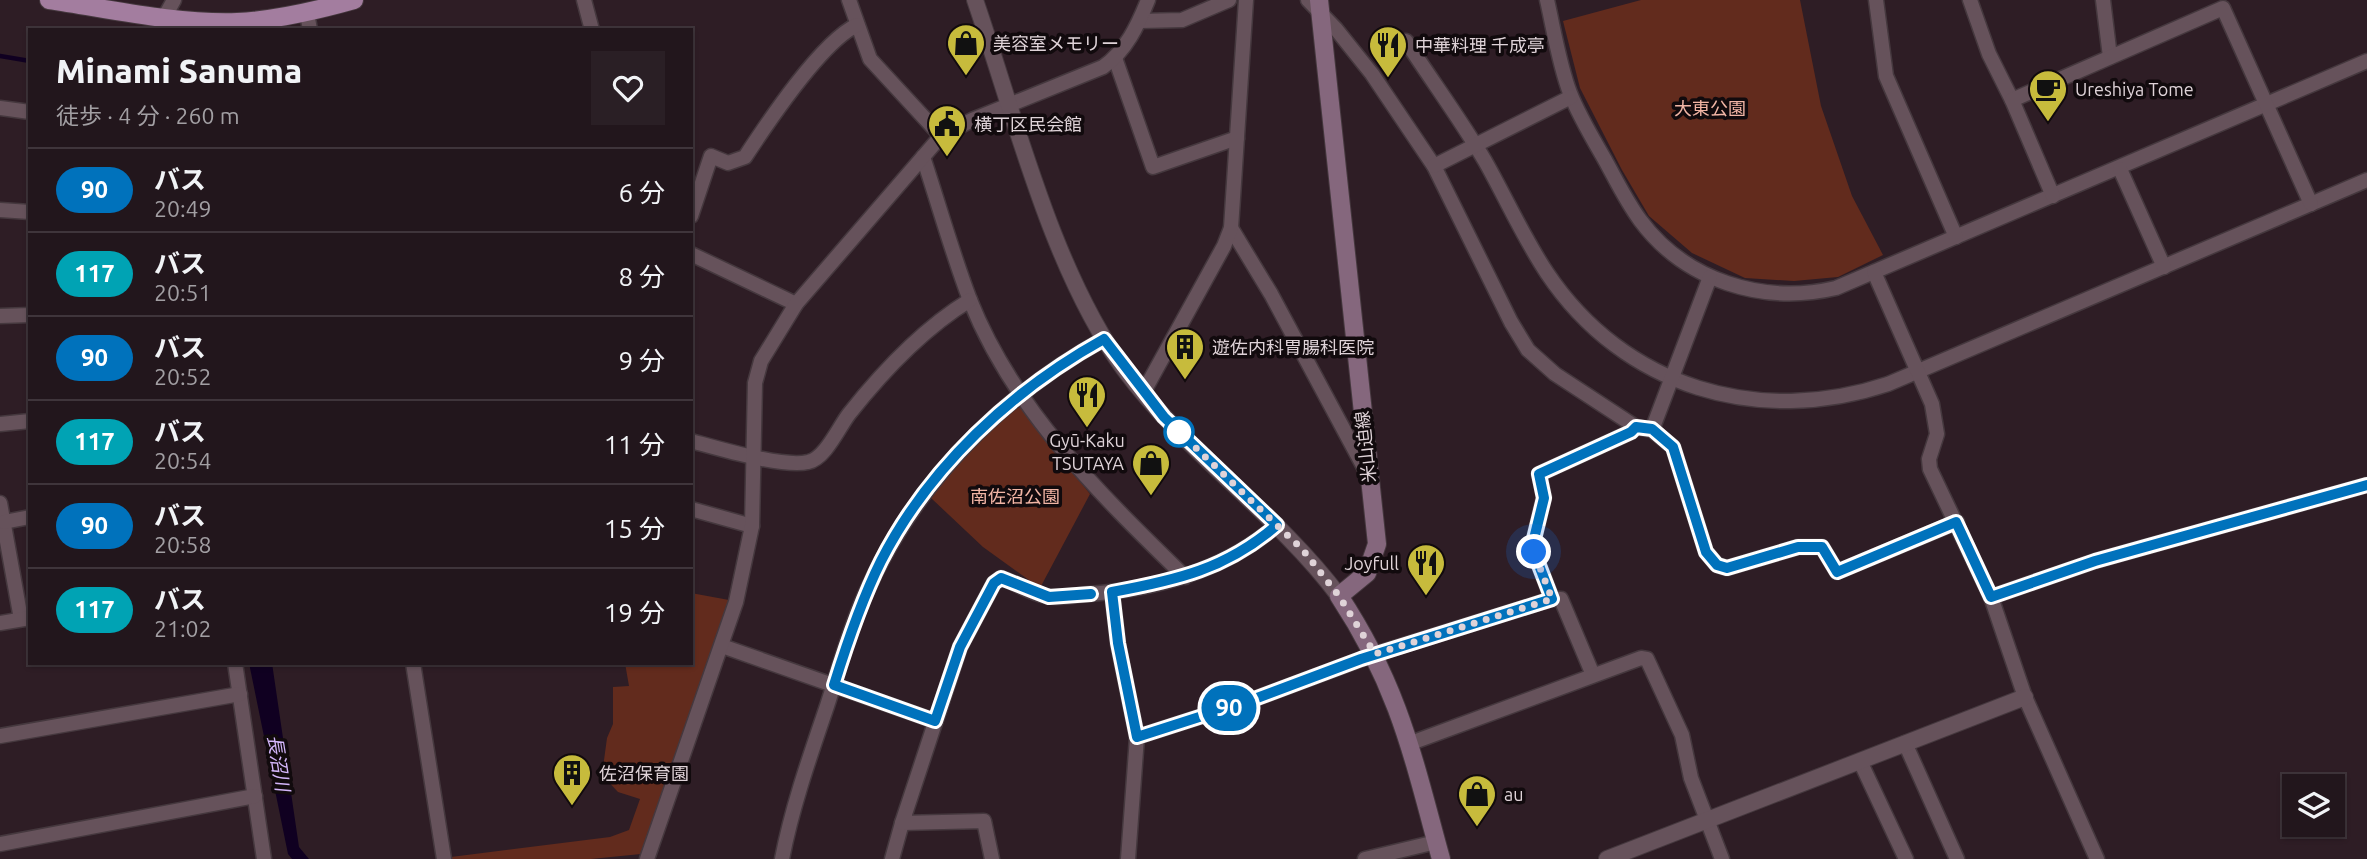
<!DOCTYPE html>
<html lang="ja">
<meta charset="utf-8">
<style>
:root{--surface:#22161c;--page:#2a1f25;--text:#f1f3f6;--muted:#a29fa3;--line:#3f353b}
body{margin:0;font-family:Ubuntu,"Noto Sans JP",sans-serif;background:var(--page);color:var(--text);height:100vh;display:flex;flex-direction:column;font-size:26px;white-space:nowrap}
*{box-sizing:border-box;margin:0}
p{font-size:23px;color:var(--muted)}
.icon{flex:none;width:38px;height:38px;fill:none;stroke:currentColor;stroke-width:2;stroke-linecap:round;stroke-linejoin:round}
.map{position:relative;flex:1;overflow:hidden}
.side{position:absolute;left:28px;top:28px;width:665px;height:637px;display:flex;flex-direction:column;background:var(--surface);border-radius:0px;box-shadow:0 2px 5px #0004,0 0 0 2px var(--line)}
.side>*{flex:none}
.badge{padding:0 14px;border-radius:23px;font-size:24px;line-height:46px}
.buttons{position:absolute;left:2282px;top:774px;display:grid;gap:14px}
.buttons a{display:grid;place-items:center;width:63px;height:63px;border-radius:0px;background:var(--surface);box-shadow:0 2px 5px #0004,0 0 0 2px var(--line);font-size:35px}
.you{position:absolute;width:35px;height:35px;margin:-18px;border:5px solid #fff;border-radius:50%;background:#1a73e8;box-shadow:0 0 0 10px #1a73e833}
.map>.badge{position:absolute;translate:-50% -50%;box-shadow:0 0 0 4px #fff}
.round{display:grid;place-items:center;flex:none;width:74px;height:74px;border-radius:0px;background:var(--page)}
.summary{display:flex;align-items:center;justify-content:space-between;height:119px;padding:0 28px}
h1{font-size:33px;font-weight:800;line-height:52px}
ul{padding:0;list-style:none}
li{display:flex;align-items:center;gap:21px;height:84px;padding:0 28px;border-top:2px solid var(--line)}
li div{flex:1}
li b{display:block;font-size:26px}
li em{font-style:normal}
li .badge{min-width:77px;font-weight:700;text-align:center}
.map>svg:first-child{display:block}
</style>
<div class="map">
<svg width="2367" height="859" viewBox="0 0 2367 859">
<rect width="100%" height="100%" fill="#2e1d25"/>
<g fill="#622b1d">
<path d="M 1641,0 L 1800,0 L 1821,106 L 1852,196 L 1883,255 L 1838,277 L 1794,281 L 1745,278 L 1692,253 L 1649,216 L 1622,170 L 1580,88 L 1563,21 Z"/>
<path d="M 1020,407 L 1090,494 L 1040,588 L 983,547 L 931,498 C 948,477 997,414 1020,407 Z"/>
<path d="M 691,593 L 729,600 L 641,854 L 591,859 L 451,859 L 451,857 L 610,837 L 629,830 L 640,799 L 618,792 L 602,775 L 607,738 L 613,724 L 613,687 L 629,686 L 625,663 L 691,663 Z"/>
</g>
<path fill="#100021" d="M 249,663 L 272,663 L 299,847 L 309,859 L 292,859 L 288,854 Z"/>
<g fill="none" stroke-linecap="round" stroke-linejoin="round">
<path stroke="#100021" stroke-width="4.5" d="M 0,56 L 30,61"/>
<defs>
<g id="minor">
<path d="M 584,0 L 592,30"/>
<path d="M 849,0 L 870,59 L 941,136"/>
<path d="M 1308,0 L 1336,29 L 1372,74 L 1434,166 L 1511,322 L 1528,350 L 1555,374 L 1636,427 L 1652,430 L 1673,447 L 1706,552 L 1717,565 L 1727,568 L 1798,547 L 1822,547 L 1837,572 L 1957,522"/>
<path d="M 1547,0 C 1554,31 1559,64 1570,93 C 1579,116 1593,139 1605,160 C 1616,180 1626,201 1640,220 C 1685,281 1763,305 1836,288 L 2367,61"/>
<path d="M 1876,0 L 1886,76 L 1956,237"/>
<path d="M 1970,0 L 1989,54 L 2012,100"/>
<path d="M 2103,0 L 2110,57"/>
<path d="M 307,13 L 310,30"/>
<path d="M 165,16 L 174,0"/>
<path d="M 1140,21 L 1182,20 L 1229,0"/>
<path d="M 1406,41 C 1432,81 1461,120 1485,161 C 1506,198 1523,237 1547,273 C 1624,388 1759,427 1888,384 L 2367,180"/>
<path d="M 1115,58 L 1153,167 L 1237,138"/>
<path d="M 0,108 L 30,112"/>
<path d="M 923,157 C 939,205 952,253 970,300 C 1014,411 1101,495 1185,577"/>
<path d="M 1434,166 L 1571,97"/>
<path d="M 2120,169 L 2164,267"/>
<path d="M 2053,196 L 2012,100 L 2223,8 L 2311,204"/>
<path d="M 0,210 L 30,212"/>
<path d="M 691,216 L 711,156 L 728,163 L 745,157 C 768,122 821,42 857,25"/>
<path d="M 1231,228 L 1271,294 L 1367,473"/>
<path d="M 691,254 L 796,304"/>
<path d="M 1874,272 L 1932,404 L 1937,434 L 1929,459 L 1930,469 L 1991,597 L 2025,697 L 2097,859"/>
<path d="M 0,316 L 30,315"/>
<path d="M 1143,393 L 1224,246 L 1231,228 L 1246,0"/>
<path d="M 0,424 L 30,421"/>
<path d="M 1652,430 L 1710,277"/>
<path d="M 691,441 C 717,448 783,468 808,462 C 825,459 839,427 849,414 C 883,371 924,328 970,300"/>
<path d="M 0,503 L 21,619"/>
<path d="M 691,509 L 752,526"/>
<path d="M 4,522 L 30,517"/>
<path d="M 1112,592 L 1118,644 L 1137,737 L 1128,859"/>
<path d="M 1991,597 L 2095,561 L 2367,485"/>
<path d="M 0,623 L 30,618"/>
<path d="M 722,646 L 935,721"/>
<path d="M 235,663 L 264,859"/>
<path d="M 413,663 L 444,859"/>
<path d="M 1593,675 L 1561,599 L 1552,599 L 1532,547 L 1544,497 L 1539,474 L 1631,432 L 1636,427"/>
<path d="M 0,736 L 240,694"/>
<path d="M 1137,737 L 1249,701 L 1375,654 L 1552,599"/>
<path d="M 1411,743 L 1641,658 L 1647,659 L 1682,735 L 1691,778 L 1722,859"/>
<path d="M 1905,743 L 1957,859"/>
<path d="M 1860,761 L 1906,859"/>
<path d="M 0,844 L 255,796"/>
<path d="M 647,859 L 736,602 L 752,526 L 755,383 L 761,361 L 796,304 L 941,136 L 972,120 L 1103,67 C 1126,51 1138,25 1148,0"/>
<path d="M 782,859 C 792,807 810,756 827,706 C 839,669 849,631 865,595 C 913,486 1000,396 1104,339"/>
<path d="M 892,859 L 902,823"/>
<path d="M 992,859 L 984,821 L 902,823 L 960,647 L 994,583 L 1001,578 C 1017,583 1029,593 1046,596 C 1059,599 1075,595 1089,594 C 1158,589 1224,571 1277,525"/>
<path d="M 1365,859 L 1436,842"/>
</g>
<g id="tertiary">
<path d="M 975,0 C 1015,116 1052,270 1124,369 C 1186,453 1276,512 1339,596"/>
<path d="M 1607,859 L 2025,697"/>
</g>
<path id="secondary" d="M 1319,0 L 1377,544 L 1367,573 L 1339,596 C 1399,687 1413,757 1441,859"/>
<path id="primary" d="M 49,0 C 110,9 175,24 237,22 C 277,20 315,11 354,0"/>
</defs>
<use href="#minor" stroke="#45383e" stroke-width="17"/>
<use href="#tertiary" stroke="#45383e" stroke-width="18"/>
<use href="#secondary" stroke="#45383e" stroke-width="20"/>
<use href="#primary" stroke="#45383e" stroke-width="20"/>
<use href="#minor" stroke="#66525b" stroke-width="14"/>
<use href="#tertiary" stroke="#66525b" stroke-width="16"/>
<use href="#secondary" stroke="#85677d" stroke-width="18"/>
<use href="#primary" stroke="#a37d9f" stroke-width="18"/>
</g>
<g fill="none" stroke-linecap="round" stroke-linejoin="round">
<defs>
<path id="line" d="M 1091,594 L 1049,597 L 1001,578 L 994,583 L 960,647 L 935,721 L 834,685 C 847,643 861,601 881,561 C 929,467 1012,390 1104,339 L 1164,417 L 1277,525 C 1226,569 1177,580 1112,592 L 1118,643 L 1137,737 L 1249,701 L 1361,659 L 1552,599 L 1532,547 L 1544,498 L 1539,474 L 1631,432 L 1636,427 L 1652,429 L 1673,447 L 1706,552 L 1717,565 L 1727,568 L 1798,547 L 1822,547 L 1837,572 L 1956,522 L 1991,597 L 2095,561 L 2367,485"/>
</defs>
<use href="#line" stroke="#fff" stroke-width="16"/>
<use href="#line" stroke="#0072bc" stroke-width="10"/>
<path stroke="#dfd3d8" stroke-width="7" stroke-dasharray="0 12.6" d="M 1179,432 L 1174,427 L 1303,550 L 1339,596 L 1375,654 L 1552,599 L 1534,552"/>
</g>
<defs>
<symbol id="shop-pin" viewBox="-11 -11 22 30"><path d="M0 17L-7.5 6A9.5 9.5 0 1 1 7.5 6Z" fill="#c7bb3c" stroke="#110a0d"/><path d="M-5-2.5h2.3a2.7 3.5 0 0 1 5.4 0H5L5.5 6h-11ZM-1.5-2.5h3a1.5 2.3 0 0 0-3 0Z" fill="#111"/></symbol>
<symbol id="restaurant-pin" viewBox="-11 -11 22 30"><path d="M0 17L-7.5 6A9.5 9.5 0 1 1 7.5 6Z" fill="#c7bb3c" stroke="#110a0d"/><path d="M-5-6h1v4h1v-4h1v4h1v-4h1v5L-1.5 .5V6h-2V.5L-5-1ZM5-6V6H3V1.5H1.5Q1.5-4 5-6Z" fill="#111"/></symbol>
<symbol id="cafe-pin" viewBox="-11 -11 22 30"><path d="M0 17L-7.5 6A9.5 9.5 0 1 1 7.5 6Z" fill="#c7bb3c" stroke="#110a0d"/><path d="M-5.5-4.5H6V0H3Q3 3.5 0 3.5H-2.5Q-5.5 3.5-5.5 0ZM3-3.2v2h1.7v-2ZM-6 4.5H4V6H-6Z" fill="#111"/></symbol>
<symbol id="civic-pin" viewBox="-11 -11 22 30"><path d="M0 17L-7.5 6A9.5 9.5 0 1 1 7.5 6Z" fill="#c7bb3c" stroke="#110a0d"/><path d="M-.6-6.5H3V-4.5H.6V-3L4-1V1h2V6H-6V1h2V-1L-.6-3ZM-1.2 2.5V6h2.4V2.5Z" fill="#111"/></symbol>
<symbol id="building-pin" viewBox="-11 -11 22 30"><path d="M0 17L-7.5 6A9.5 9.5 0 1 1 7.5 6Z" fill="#c7bb3c" stroke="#110a0d"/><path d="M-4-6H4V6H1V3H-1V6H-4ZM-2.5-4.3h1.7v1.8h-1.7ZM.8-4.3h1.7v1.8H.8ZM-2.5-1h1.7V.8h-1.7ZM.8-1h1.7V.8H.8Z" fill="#111"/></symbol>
</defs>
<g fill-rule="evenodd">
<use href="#shop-pin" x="944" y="21" width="44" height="60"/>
<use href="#restaurant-pin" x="1366" y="23" width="44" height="60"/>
<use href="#cafe-pin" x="2026" y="67" width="44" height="60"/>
<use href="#civic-pin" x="925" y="102" width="44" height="60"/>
<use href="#building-pin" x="1163" y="325" width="44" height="60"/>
<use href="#restaurant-pin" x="1065" y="373" width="44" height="60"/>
<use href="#shop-pin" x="1129" y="441" width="44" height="60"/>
<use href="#restaurant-pin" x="1404" y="541" width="44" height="60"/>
<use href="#building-pin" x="550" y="751" width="44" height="60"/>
<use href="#shop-pin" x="1455" y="772" width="44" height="60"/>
</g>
<circle fill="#fff" stroke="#0072bc" stroke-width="3.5" cx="1179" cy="432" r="14"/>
<g text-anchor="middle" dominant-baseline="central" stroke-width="7" stroke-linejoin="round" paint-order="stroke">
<g font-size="18" fill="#dfd3d8" stroke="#110a0d" text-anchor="start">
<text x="993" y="43">美容室メモリー</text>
<text x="1415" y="45">中華料理 千成亭</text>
<text x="2075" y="89">Ureshiya Tome</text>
<text x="974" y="124">横丁区民会館</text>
<text x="1212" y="347">遊佐内科胃腸科医院</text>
<text x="1087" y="440" text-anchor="middle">Gyū-Kaku</text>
<text x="1124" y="463" text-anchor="end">TSUTAYA</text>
<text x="1399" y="563" text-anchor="end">Joyfull</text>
<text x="599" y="773">佐沼保育園</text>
<text x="1504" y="794">au</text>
</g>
<g font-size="18" fill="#f2b5a5" stroke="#110a0d">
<text x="1710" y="108">大東公園</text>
<text x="1015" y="496">南佐沼公園</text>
</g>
<g font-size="18" fill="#dfd3d8" stroke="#110a0d">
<text transform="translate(1365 447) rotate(-96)">米山迫線</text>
</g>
<g font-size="19" font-style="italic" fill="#d3b5fa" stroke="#110a0d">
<text transform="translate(279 763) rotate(81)">長沼川</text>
</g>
</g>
</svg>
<div class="buttons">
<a><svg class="icon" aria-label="layers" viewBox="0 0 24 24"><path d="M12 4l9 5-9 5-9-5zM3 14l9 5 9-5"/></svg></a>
</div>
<div class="you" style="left:1534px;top:552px"></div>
<b class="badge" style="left:1229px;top:708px;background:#0072bc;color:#fff">90</b>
<section class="side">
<div class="summary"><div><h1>Minami Sanuma</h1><p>徒歩 · 4 分 · 260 m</p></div><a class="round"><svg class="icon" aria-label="heart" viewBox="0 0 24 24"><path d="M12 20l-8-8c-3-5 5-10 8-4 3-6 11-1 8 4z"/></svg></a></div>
<ul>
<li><span class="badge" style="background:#0072bc;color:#fff">90</span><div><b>バス</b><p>20:49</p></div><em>6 分</em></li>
<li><span class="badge" style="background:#00a3b4;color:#fff">117</span><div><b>バス</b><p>20:51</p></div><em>8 分</em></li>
<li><span class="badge" style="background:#0072bc;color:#fff">90</span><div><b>バス</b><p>20:52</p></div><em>9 分</em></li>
<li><span class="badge" style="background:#00a3b4;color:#fff">117</span><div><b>バス</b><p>20:54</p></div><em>11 分</em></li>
<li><span class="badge" style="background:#0072bc;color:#fff">90</span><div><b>バス</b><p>20:58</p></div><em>15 分</em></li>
<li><span class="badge" style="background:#00a3b4;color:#fff">117</span><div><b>バス</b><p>21:02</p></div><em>19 分</em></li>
</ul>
</section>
</div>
